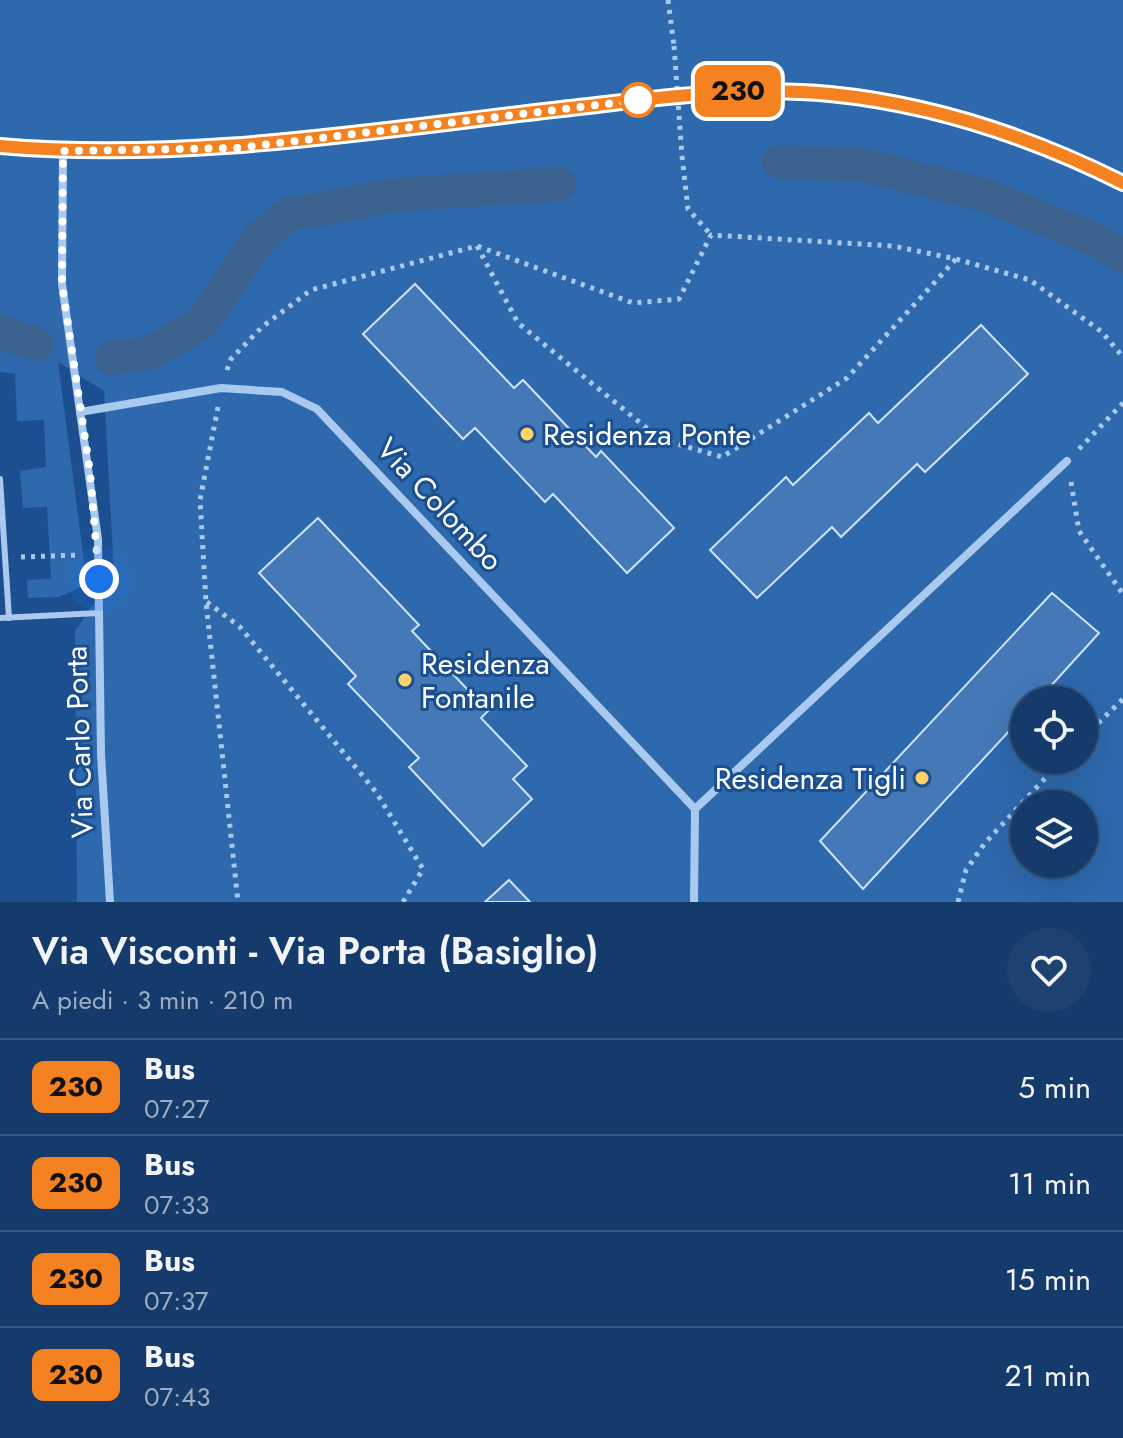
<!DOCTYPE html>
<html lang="it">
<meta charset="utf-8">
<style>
:root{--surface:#143b6b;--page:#1d4271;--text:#f1f3f6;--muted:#9dadc1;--line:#33557e}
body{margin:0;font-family:Jost,sans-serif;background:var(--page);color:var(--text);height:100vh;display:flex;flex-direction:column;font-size:30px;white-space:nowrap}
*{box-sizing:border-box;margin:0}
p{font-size:26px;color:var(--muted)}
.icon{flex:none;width:44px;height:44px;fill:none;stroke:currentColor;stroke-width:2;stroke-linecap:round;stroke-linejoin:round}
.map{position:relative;height:902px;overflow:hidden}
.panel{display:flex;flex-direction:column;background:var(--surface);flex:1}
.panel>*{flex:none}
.badge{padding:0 16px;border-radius:12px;font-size:28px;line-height:52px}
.buttons{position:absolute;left:1010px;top:686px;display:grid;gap:16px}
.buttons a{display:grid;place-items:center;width:88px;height:88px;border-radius:50%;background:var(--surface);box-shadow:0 8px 32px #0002,0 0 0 2px var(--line);font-size:40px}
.you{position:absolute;width:40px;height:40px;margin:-20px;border:6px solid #fff;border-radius:50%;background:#1a73e8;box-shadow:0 0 0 12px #1a73e833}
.map>.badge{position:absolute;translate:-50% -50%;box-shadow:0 0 0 4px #fff}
.round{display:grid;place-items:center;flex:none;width:84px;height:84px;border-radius:42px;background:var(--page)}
.summary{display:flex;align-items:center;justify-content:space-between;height:136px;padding:0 32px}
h1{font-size:38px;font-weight:600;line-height:60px}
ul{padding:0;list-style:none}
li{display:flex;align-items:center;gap:24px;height:96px;padding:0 32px;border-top:2px solid var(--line)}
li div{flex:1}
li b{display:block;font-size:30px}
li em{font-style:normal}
li .badge{min-width:88px;font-weight:700;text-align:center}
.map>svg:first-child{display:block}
</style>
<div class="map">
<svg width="1123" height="902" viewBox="0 0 1123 902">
<rect width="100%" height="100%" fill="#1b4f8f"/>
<path fill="#2e69ad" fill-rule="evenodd" d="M 0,0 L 1123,0 L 1123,902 L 77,902 L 75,631 L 114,574 L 104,391 L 58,362 L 87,584 L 59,597 L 28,598 L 27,580 L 51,579 L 47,507 L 23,508 L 20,471 L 46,467 L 44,420 L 17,421 L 15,374 L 0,372 ZM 1024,700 L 1084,700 L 1084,760 L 1024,760 ZM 1024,804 L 1084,804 L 1084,864 L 1024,864 Z"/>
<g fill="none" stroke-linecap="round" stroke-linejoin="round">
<g stroke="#3c6290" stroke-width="34">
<path d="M 779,162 L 862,165 L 985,195 L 1096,240 L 1123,256"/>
<path d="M 0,332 L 37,344"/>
<path d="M 112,358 L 150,353 L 201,324 L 260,237 L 288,215 L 394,195 L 559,184"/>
</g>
</g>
<g fill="#4478b7" stroke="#cfe3fa" stroke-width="2">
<path d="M 415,284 L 514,388 L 523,380 L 596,457 L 601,451 L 674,528 L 627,573 L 553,494 L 545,502 L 475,428 L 463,439 L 363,334 Z"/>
<path d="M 981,325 L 1028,374 L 925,472 L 917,464 L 841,537 L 832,527 L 757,598 L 710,550 L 786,477 L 793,485 L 869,413 L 878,423 Z"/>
<path d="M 318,518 L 419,625 L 412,631 L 488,711 L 481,718 L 527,766 L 513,779 L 532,799 L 483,846 L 409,767 L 419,758 L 348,684 L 356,676 L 259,573 Z"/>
<path d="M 1052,593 L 1099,633 L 1038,700 L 1024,700 L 1024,715 L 863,889 L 820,841 Z"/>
<path d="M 509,880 L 530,902 L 485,902 Z"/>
</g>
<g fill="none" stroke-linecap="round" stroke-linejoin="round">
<g stroke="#a9c9ee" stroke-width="5" stroke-dasharray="4 6" stroke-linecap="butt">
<path d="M 668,0 L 674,46"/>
<path d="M 682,156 L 688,209 L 711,235"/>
<path d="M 477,246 L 518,323 L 660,439 L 722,457 L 847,378 L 956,259"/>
<path d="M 227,370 L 231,359 L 262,327 L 311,290 L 477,246 L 633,303 L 679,299 L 711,235 L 893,246 L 956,259 L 1030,280 L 1102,332 L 1123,357"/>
<path d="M 218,407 L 200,500 L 206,602 L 238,902"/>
<path d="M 1079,449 L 1123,403"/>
<path d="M 1071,482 L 1079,531 L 1123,594"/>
<path d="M 21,557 L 79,555"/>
<path d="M 207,602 L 240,627 L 376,792 L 423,869 L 403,902"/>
<path d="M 1084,737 L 1123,699"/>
<path d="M 958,902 L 966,870 L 985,843 L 1062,760"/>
</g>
<g stroke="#a9c9ee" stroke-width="6">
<path d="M 0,479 L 9,618"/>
<path d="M 0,618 L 99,613"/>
</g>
<g stroke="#a9c9ee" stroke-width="8">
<path d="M 63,151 L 62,284 L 98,539 L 101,754 L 110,902"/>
<path d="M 80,412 L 221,388 L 282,392 L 317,409 L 695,809 L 694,902"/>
<path d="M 695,809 L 1067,461"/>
</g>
<path stroke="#a9c9ee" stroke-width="14" d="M 0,146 C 183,160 354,133 535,112 C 633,101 731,85 830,94 C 932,104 1031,137 1123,183"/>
<path stroke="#a9c9ee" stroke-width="5" stroke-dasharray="4 6" stroke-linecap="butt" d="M 674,46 L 682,156"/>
</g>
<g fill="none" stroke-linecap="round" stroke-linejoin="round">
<defs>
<path id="line" d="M 0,146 C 186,162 369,131 553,110 C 645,100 737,85 830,94 C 932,104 1031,137 1123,183"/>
</defs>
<use href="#line" stroke="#fff" stroke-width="18"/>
<use href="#line" stroke="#f58220" stroke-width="12"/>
<path stroke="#fff" stroke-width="8" stroke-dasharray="0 14.4" d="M 99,579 L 90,472 L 62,284 L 63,151 L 237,148 L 648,99 L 638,100"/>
</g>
<circle fill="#fff" stroke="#f58220" stroke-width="4" cx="638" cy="100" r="16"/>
<g fill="#ffd166" stroke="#1b4f8f" stroke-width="3">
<circle cx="527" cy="434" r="8"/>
<circle cx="405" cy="680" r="8"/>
<circle cx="922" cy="778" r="8"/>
</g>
<g text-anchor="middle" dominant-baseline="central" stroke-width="6" stroke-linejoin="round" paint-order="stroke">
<g font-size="30" fill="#fff" stroke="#1b4f8f" text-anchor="start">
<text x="543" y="434">Residenza Ponte</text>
<text x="421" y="663">Residenza<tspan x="421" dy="34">Fontanile</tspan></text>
<text x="906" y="778" text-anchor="end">Residenza Tigli</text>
</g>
<g font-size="30" fill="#fff" stroke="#1b4f8f">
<text transform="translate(440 504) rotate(47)">Via Colombo</text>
<text transform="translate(79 742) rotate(-92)">Via Carlo Porta</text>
</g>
</g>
</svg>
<div class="buttons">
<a><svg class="icon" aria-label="locate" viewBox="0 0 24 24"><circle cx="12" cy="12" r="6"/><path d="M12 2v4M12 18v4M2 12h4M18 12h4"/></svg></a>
<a><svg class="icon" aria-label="layers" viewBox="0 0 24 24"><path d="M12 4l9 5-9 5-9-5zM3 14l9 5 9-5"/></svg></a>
</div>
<div class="you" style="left:99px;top:579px"></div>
<b class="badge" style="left:738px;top:91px;background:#f58220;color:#111">230</b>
</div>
<section class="panel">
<div class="summary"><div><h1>Via Visconti - Via Porta (Basiglio)</h1><p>A piedi · 3 min · 210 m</p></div><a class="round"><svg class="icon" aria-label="heart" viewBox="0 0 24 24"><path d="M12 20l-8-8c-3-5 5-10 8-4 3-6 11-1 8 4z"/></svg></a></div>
<ul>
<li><span class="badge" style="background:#f58220;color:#111">230</span><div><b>Bus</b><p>07:27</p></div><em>5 min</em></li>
<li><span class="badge" style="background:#f58220;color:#111">230</span><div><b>Bus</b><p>07:33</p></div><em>11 min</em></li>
<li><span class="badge" style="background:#f58220;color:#111">230</span><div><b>Bus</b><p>07:37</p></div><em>15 min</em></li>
<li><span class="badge" style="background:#f58220;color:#111">230</span><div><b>Bus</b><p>07:43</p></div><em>21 min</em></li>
</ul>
</section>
